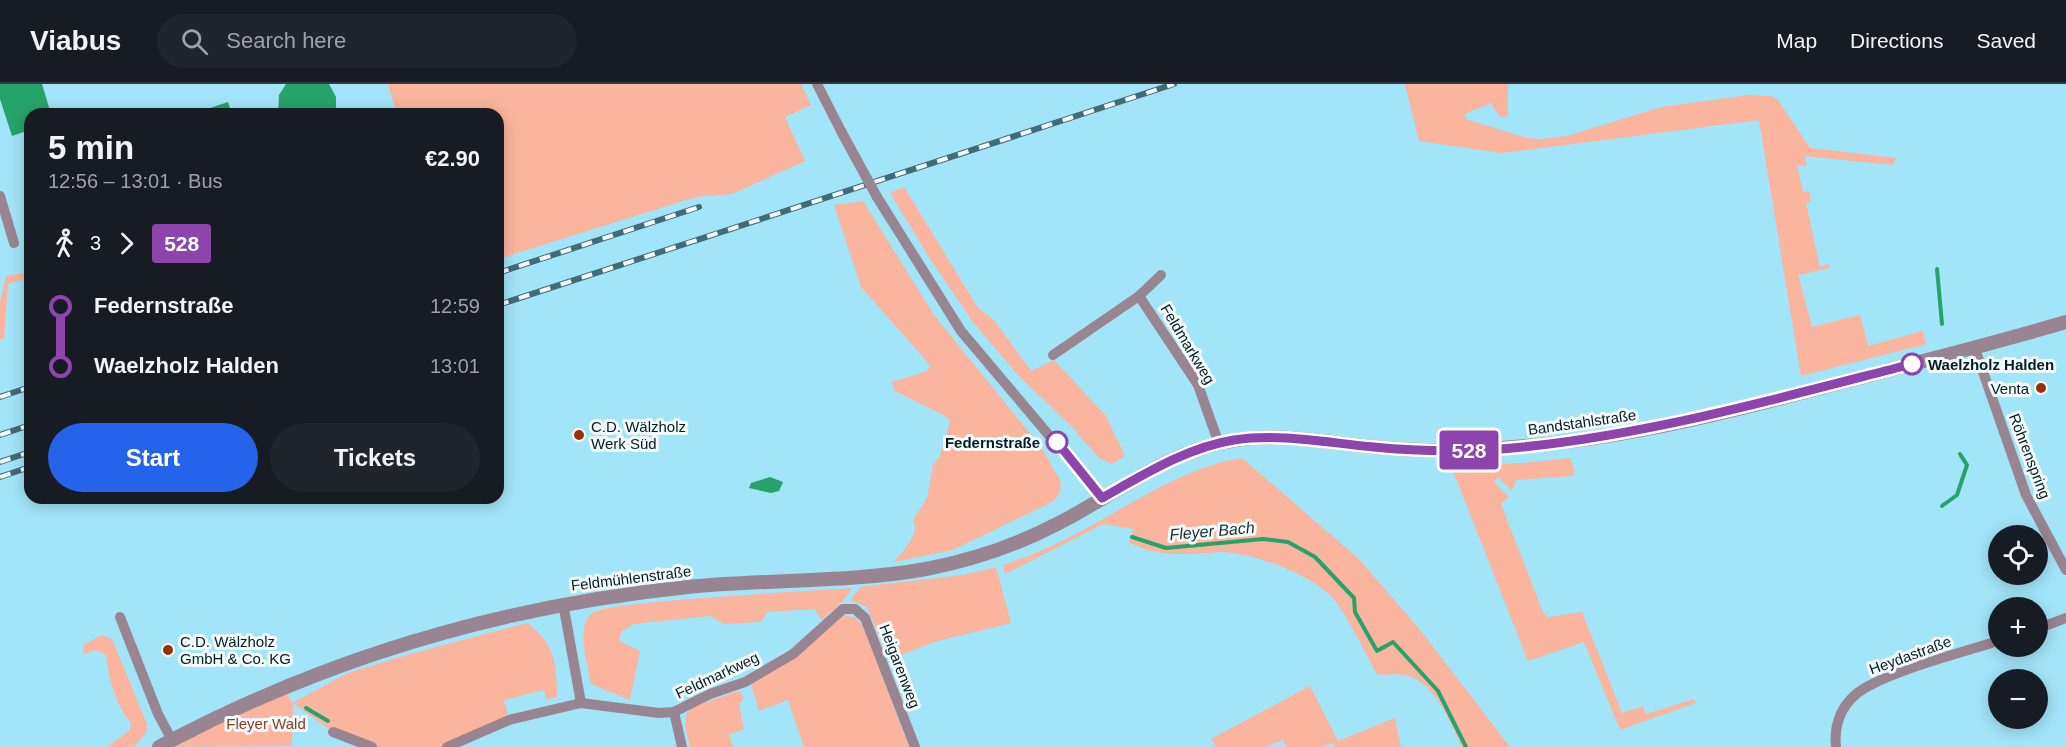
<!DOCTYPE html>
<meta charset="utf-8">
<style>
:root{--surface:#171b24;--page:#20242c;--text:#f1f3f6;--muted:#9ea1a6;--line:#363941;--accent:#2563eb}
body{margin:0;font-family:Arial,sans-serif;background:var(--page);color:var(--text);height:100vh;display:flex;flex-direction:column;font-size:22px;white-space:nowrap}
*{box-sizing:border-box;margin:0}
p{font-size:20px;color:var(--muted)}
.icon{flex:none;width:33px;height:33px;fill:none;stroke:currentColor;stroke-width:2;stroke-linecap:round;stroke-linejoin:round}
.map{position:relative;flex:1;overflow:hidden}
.details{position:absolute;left:24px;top:24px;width:480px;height:396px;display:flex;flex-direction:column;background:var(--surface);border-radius:18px;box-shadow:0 3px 15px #0003}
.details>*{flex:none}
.badge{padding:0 12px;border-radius:4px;font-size:21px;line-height:39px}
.fabs{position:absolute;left:1988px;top:441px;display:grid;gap:12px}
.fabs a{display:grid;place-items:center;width:60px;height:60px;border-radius:50%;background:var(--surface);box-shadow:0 3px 15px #0003;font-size:30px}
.map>.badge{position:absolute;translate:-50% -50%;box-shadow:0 0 0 3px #fff}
.legs{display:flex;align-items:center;gap:9px;height:66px;padding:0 24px;font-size:20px}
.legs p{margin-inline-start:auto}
.headline{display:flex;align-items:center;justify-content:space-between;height:102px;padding:0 24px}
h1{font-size:33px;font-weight:800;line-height:45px}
.action{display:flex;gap:12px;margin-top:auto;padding:12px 24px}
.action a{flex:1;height:69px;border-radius:36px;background:var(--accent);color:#fff;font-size:24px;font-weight:800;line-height:69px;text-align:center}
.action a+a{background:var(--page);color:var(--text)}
ul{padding:0 24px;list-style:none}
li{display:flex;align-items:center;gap:21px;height:60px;font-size:22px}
li i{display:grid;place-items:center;width:9px;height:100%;margin:0 8px;background:currentColor}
li i::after{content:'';width:15px;height:15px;margin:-8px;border:4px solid;border-radius:50%;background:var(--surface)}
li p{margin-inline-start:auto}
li:first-child i{background:linear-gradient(#0000 50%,currentColor 0)}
li:last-child i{background:linear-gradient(currentColor 50%,#0000 0)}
header{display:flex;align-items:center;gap:36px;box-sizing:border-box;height:84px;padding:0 30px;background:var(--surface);border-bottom:2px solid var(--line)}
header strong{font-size:28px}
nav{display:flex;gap:33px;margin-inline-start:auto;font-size:21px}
.search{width:420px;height:54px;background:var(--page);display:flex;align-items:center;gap:15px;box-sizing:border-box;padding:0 21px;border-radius:33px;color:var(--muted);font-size:22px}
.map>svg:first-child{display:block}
</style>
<header>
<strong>Viabus</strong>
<div class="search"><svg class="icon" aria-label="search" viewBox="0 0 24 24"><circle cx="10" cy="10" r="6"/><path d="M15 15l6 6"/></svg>Search here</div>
<nav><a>Map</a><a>Directions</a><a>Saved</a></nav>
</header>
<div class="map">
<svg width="2066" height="663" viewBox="0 0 2066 663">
<rect width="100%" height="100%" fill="#a2e4f8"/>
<g fill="#fbb49d">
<path d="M 388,0 L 801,0 L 811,21 L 785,33 L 805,77 L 732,110 L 696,113 L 498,175 L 498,30 L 397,30 Z"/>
<path d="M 1405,0 L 1508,0 L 1508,32 L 1500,33 L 1491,19 L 1464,30 L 1466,35 L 1527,54 L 1542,55 L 1567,52 L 1661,23 L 1748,11 L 1771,12 L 1778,16 L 1810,64 L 1896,74 L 1893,81 L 1805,72 L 1807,82 L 1797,81 L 1803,108 L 1809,107 L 1811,117 L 1806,119 L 1820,183 L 1829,180 L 1830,184 L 1798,191 L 1812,243 L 1860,231 L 1868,262 L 1923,247 L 1926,260 L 1801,292 L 1759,36 L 1502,69 L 1419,57 Z"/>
<path d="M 904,103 L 978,224 L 994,236 L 1031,287 L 1054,276 L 1106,332 L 1125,372 L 1112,380 L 1099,374 L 1072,343 L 1017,290 L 973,238 L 930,175 L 890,109 Z"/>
<path d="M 863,117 L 934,231 L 1041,363 L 1061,398 L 1060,409 L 1052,418 L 953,466 L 894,478 C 903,466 921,450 913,436 L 927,414 L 933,381 L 940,372 L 950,337 L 945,332 L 895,307 L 892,298 L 927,287 L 930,281 L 861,203 L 834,121 Z"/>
<path d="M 30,188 L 30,224 L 24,195 L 8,200 L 4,255 L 0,255 L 0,218 L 6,192 Z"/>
<path d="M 1242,374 L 1359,475 L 1421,547 L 1510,663 L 1462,663 C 1450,638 1435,598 1405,591 C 1396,589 1386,592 1377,590 C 1364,567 1352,540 1336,518 C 1317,492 1250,467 1219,468 C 1190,470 1156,474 1129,458 L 1134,445 L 1103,440 L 1005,490 L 1003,481 C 1031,472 1058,460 1083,446 C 1134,419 1184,383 1242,374 Z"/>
<path d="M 1570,374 L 1575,387 L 1573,392 L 1516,396 L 1512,407 L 1498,393 L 1494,398 L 1509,413 L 1501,420 L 1543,528 L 1548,533 L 1582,528 L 1622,629 L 1643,622 L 1646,630 L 1694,615 L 1696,619 L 1620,646 L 1584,558 L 1528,577 L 1451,382 L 1523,379 Z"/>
<path d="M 996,483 L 1011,539 L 934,558 L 889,576 L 867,523 L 851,516 L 860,503 L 963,491 Z"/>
<path d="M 852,504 L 844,516 L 822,536 L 814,525 L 767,528 L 761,538 L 724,540 L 710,532 L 633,540 L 621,548 L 619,557 L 640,567 L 630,616 L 591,600 C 588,581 575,544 592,529 C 605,517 818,507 852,504 Z"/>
<path d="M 844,531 L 856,534 L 863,542 L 909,663 L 804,663 L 788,616 L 759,627 L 751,600 Z"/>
<path d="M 527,539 C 555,559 557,581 557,613 L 546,615 L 544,606 L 504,616 L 509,636 L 447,663 L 372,663 L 333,648 L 293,619 L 292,662 L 159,663 L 285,604 L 292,619 L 346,590 L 406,571 Z"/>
<path d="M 101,551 L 112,555 L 147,640 L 146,649 L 134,663 L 107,663 L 130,646 L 131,639 C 115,620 109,596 106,571 L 96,566 L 84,570 L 83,562 Z"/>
<path d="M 1310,602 L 1338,657 L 1395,634 L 1401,663 L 1334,663 L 1332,659 L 1321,663 L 1286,663 L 1283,656 L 1266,663 L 1216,663 L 1211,655 Z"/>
<path d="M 735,608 L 740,608 L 744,614 L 739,621 L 744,645 L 729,651 L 733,663 L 690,663 L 685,642 L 687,628 L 696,622 Z"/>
</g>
<g fill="#26a36b">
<path d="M 0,0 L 42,0 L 51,30 L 30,30 L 30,46 L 12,52 L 0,15 Z"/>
<path d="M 286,0 L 329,0 L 336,13 L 336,30 L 278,30 L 279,11 Z"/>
<path d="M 228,18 L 232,30 L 192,30 Z"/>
<path d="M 770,393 L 783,398 L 779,407 L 771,409 L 749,404 L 751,399 Z"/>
</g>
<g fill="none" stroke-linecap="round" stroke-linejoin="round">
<g stroke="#26a36b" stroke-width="4">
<path d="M 1937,185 L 1942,240"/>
<path d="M 1942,422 L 1957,411 L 1967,381 L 1960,370"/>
<path d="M 1132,453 L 1166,464 L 1263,455 L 1288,458 L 1315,473 L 1354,514 L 1355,528 L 1377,567 L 1393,558 L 1438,607 L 1466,663"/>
<path d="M 306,624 L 328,637"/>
</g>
<g stroke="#998492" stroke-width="10">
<path d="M 817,0 L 841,47"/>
<path d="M 0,112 L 14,159"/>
<path d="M 877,113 L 961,247 L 1102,414"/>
<path d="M 1139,212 L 1161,191"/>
<path d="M 1975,265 L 2026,411 L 2066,486"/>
<path d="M 1053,271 L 1139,212 L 1198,301 L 1219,360"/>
<path d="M 563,519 L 581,619"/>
<path d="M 120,533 L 158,630 L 172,656"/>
<path d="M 2037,545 L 2066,534"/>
<path d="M 674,628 L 682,663"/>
<path d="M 333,648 L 372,663"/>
<path d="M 447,663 L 509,636 L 581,619 L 659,629 L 674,628 L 710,610 L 745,598 L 793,570 L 843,525 L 855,525 L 865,534 L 915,663"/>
<path d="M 1836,663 C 1834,643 1839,626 1854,612 C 1877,590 1964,568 1998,557"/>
</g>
<path stroke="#998492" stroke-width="14" d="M 159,663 C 325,574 501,522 688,503 C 767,495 848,499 926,485 C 973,476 1015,462 1057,440 C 1115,411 1170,365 1236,356 C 1283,349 1329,359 1375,363 C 1421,368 1468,367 1514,363 C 1637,354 1756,321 1874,290 C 1938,273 2002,257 2066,238"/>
<defs>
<g id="rail">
<path d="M 498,189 L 699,123"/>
<path d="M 498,221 L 1174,0"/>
<path d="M 0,313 L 30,303"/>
<path d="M 0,351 L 30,341"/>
<path d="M 0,378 L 30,368"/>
<path d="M 0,393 L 30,383"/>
</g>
</defs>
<use href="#rail" stroke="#416b77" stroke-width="6"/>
<use href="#rail" stroke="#f4fafc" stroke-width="4" stroke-dasharray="11" stroke-linecap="butt"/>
<path stroke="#998492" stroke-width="10" d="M 841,47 L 877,113"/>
</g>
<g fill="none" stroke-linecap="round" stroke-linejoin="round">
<defs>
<path id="line-1" d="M 1057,358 L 1102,414 C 1143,391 1188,363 1234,356 C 1281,349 1328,359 1374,363 C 1423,368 1474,368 1523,363 C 1656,349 1783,313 1912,280"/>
</defs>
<use href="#line-1" stroke="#fff" stroke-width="14"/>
<use href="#line-1" stroke="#8e44ad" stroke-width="9"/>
</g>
<g fill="#fff" stroke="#8e44ad" stroke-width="3">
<circle cx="1912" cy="280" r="10"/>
<circle cx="1057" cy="358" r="10"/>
</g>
<g fill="#973107" stroke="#f4fafc" stroke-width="2">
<circle cx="2041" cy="304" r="6"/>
<circle cx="579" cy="351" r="6"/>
<circle cx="168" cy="566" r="6"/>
</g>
<g text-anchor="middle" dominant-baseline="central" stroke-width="6" stroke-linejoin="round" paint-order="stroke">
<g font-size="15" fill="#021d24" stroke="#f4fafc">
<text transform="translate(1188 260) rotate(59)">Feldmarkweg</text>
<text transform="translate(1582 338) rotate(-8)">Bandstahlstraße</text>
<text transform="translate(2030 372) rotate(69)">Röhrenspring</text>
<text transform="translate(631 494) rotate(-7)">Feldmühlenstraße</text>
<text transform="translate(1910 571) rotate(-20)">Heydastraße</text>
<text transform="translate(900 582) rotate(69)">Heigarenweg</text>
<text transform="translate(717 591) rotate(-25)">Feldmarkweg</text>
</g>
<g font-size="15" font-weight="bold" fill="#021d24" stroke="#f4fafc" text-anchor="start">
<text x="1928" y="280">Waelzholz Halden</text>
<text x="1040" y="358" text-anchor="end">Federnstraße</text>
</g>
<g font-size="15" fill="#021d24" stroke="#f4fafc" text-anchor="start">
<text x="2029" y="304" text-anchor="end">Venta</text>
<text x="591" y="342">C.D. Wälzholz<tspan x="591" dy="17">Werk Süd</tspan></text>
<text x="180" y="557">C.D. Wälzholz<tspan x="180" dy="17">GmbH &amp; Co. KG</tspan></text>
</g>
<g font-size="15" fill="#8d3b1f" stroke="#f4fafc">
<text x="266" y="639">Fleyer Wald</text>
</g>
<g font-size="16" font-style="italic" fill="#183123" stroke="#f4fafc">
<text transform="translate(1212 447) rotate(-5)">Fleyer Bach</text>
</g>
</g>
</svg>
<div class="fabs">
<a><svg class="icon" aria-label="locate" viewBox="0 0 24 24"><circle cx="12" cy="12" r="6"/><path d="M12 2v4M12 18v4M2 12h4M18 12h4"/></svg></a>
<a>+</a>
<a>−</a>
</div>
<b class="badge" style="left:1469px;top:366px;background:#8e44ad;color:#fff">528</b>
<section class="details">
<div class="headline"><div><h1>5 min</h1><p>12:56 – 13:01 · Bus</p></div><b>€2.90</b></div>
<div class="legs"><svg class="icon" aria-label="walk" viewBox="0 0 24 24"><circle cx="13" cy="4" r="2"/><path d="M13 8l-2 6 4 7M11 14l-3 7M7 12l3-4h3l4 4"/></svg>3<svg class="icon" aria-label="forward" viewBox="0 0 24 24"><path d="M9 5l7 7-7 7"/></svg><b class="badge" style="background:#8e44ad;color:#fff">528</b></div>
<ul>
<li><i style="color:#8e44ad"></i><b>Federnstraße</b><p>12:59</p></li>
<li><i style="color:#8e44ad"></i><b>Waelzholz Halden</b><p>13:01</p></li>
</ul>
<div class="action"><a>Start</a><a>Tickets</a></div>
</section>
</div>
